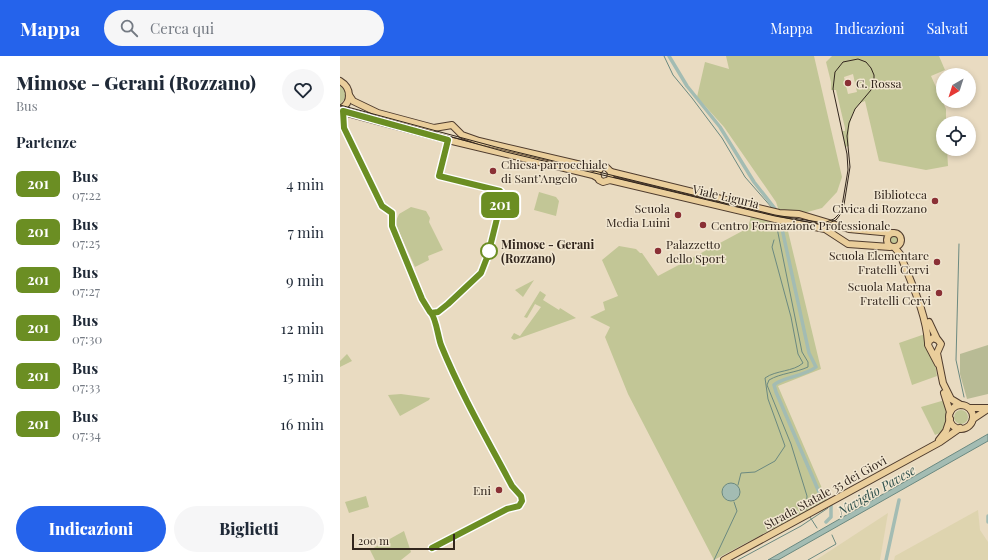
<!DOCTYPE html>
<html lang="it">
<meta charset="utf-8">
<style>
:root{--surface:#fff;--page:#f6f6f7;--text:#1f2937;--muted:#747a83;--accent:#2563eb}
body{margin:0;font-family:"Playfair Display",serif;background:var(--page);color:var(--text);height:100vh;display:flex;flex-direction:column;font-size:15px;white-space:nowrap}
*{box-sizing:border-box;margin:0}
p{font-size:13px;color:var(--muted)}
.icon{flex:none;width:22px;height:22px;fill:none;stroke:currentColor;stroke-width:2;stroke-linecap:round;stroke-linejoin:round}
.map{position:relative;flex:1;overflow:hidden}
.sheet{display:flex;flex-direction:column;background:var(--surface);width:340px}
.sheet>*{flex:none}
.badge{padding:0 8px;border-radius:6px;font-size:14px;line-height:26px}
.needle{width:26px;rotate:219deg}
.fabs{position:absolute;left:596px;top:12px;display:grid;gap:8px}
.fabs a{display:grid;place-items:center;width:40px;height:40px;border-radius:50%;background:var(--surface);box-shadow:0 2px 6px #0003;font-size:20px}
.scale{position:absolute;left:12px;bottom:10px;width:103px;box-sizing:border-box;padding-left:4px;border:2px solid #32261d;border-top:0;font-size:11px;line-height:14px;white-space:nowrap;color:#32261d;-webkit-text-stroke:3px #f1e6d0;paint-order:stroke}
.map>.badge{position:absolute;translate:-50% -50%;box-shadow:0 0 0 2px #fff}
h2{padding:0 16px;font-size:15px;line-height:36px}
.round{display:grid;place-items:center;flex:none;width:42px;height:42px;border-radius:21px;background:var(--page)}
.head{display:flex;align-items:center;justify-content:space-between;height:68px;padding:0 16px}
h1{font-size:19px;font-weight:800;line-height:30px}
.primary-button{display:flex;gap:8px;margin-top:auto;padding:8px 16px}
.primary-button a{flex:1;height:46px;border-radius:24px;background:var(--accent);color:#fff;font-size:16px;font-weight:800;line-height:46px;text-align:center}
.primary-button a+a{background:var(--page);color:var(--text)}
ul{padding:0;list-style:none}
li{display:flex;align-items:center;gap:12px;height:48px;padding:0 16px}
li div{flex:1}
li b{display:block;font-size:15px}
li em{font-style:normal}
li .badge{min-width:44px;font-weight:700;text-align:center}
header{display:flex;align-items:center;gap:24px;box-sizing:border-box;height:56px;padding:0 20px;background:var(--accent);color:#fff}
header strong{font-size:19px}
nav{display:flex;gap:22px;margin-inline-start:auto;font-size:14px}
.search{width:280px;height:36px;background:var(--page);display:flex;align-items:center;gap:10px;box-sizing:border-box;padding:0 14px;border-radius:22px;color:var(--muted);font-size:15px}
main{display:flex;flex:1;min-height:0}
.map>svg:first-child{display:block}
</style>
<header>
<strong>Mappa</strong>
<div class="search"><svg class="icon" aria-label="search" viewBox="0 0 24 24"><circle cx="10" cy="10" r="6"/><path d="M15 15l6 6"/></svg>Cerca qui</div>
<nav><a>Mappa</a><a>Indicazioni</a><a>Salvati</a></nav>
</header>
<main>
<section class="sheet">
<div class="head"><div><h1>Mimose - Gerani (Rozzano)</h1><p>Bus</p></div><a class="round"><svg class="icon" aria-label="heart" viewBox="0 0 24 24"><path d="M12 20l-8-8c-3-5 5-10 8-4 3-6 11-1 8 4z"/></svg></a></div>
<h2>Partenze</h2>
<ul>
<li><span class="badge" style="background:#6b8e23;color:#fff">201</span><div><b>Bus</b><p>07:22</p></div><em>4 min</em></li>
<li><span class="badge" style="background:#6b8e23;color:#fff">201</span><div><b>Bus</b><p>07:25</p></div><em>7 min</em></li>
<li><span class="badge" style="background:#6b8e23;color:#fff">201</span><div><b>Bus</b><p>07:27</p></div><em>9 min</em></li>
<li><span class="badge" style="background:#6b8e23;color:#fff">201</span><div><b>Bus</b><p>07:30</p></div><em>12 min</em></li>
<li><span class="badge" style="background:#6b8e23;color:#fff">201</span><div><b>Bus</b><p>07:33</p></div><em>15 min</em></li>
<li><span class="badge" style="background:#6b8e23;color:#fff">201</span><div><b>Bus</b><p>07:34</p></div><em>16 min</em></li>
</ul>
<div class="primary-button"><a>Indicazioni</a><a>Biglietti</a></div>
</section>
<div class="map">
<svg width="648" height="504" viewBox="0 0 648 504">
<rect width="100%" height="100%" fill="#e9dbc1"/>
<g fill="#ded4af">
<path d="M 638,454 L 640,474 L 648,486 L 648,504 L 554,504 L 555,500 Z"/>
<path d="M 548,457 L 540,504 L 476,504 Z"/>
</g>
<g fill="#c2c696" fill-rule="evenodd">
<path d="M 386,0 L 474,0 L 502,121 L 497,136 L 482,152 L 464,157 L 439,155 L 436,146 L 384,71 L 357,41 L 365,6 L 389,13 Z"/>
<path d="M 492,0 L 599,0 L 605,14 L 591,20 L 606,53 L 606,67 L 603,67 L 603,93 L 607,93 L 608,110 L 586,114 L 539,105 L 525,45 C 509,50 508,76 509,90 L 505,91 L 502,75 L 505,75 L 505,72 L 496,34 L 491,34 L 491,26 L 486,6 ZM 513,18 L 517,36 L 508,38 L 504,21 Z"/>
<path d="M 0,29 L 5,34 L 6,41 L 0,49 Z"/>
<path d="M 199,136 L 216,141 L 219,145 L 216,160 L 194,154 Z"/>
<path d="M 71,151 L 86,155 L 90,162 L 89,166 L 103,194 L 88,200 L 89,204 L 75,211 L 55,167 L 59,158 Z"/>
<path d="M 411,160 L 447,171 L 481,313 L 438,330 L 487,444 L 374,504 L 288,338 L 265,281 L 270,271 L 250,261 L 265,254 L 263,246 L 278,240 L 262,204 L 279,190 L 296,193 L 300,197 L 302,197 L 318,220 L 408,172 Z"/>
<circle cx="554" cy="184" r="5"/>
<path d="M 194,224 L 183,241 L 175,234 Z"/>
<path d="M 200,235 L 206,239 L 203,244 L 219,254 L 220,252 L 236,262 L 174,284 L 171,282 L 174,277 L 180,280 L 201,251 L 195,248 L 187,262 L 184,261 Z"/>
<path d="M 585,278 C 582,294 587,292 594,304 C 596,308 596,315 597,320 L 572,329 L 559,287 Z"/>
<path d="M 7,298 L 12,305 L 0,311 L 0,305 Z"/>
<path d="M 61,338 L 90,342 L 89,344 L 60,360 L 48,339 Z"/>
<path d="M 605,344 L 607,363 L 605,375 L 595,379 L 581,351 Z"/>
<circle cx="621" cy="361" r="7"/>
<path d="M 26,440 L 29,451 L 9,457 L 5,446 Z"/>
<path d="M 64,475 L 71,496 L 61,504 L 35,504 L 30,494 Z"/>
</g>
<path fill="#b8bb95" d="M 648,289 L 648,338 L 627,343 L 620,318 L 620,298 Z"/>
<g fill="#a3bcb3" stroke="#6b8980">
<path d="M 648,378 L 648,385 L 438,504 L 428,504 Z"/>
<circle cx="391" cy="436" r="9"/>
</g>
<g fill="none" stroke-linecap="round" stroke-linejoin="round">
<g stroke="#6b8980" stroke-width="1">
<path d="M 324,0 L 333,19 L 352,42 L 382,82 L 405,121 L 433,153"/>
<path d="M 436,167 L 462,296 L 468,306 L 468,311 C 455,317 441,317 429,324 L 427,329 L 451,388 L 467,440 L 466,453"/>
<path d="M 619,188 L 616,304 L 624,341"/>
<path d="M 398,429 L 401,417 L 415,416 L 435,405 L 445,390 L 428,343 L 425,322 C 436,314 453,316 463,307 L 458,298 L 451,261 L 432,191 L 434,184"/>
<path d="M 470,461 L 477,472"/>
<path d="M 374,504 L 397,455 L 394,446"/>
<path d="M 398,504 L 461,470 L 488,452 L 487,450"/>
<path d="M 468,504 L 496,488 L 492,479"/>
</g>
<g stroke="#a3bcb3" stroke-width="3.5">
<path d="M 329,0 L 347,30 L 380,71 L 414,126 L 436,154"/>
<path d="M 441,168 L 469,297 L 476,311 C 465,320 440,322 434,329 L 436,336 L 482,443"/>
<path d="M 648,460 L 648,466"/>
<path d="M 486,466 L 491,461 L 491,449"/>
<path d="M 546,504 L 559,444"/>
</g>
<defs>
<g id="major">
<path d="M 0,25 C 12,32 12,47 0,53"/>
<path d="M 9,39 L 13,45 L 38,57 L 94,72 L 112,69 L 122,79 L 139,85 L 250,111 L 266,111 L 271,116 L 270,124 L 263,126 L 259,124 L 257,117 L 260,113"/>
<path d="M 0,55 L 108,84 L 253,119 L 258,122"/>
<path d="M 271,116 L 439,157 L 459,158 L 509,173 L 552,177"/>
<path d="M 270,124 L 439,164 L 485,173 L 508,188 L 550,191"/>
<circle cx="554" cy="184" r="7"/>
<path d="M 555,192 L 560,198 C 571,227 586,256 588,287"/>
<path d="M 589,266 L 597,283"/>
<path d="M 598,308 L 588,289 L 589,285 L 593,282 L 598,284 L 601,288 L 597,297 L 603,327 L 611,343 L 621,349"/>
<path d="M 604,337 L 610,356"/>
<circle cx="621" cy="361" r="12"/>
<path d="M 630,352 L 648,352"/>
<path d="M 633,363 L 648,353"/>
<path d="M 599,384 L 606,375 L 610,363"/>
<path d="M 384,504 L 600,386 L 620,372"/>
</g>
</defs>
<use href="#major" stroke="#4f3c2e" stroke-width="8"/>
<use href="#major" stroke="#eace9b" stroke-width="6"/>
<path stroke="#32261d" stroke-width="1" d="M 0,49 L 156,91 L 435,159 L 484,167 L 494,163 L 501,156 L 508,114 L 507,98 L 493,33 L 495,16 L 503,6 L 518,3 L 526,6 L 531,12 L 534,19 L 534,27 L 531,34 L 515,53 L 509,67 L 507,80 L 510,111 L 503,155 L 496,164 L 484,169 L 435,160 L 166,96 L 0,50"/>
</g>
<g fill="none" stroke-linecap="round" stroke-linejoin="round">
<defs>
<path id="line" d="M 90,256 L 82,243 L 52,170 L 52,157 L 42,150 L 4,72 L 3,55 L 108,84 L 99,120 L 160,135 L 163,138 L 148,199 L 141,217 L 108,248 L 98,256 L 91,257 C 96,262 98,281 101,289 C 121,338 147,383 172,430 L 181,440 L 182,445 L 179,450 L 167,453 L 92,492"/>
</defs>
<use href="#line" stroke="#fff" stroke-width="9"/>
<use href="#line" stroke="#6b8e23" stroke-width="6"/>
</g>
<g fill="#8a3035" stroke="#f1e6d0" stroke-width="1.5">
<circle cx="508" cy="27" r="4"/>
<circle cx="153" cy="115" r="4"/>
<circle cx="595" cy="145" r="4"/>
<circle cx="338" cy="159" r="4"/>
<circle cx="363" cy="169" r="4"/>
<circle cx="318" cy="195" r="4"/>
<circle cx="597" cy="206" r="4"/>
<circle cx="599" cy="237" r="4"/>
<circle cx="159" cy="434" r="4"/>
</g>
<circle fill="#fff" stroke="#6b8e23" stroke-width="2" cx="149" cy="195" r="8"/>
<g text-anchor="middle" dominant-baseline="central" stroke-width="3" stroke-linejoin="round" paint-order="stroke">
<g font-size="12" fill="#32261d" stroke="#f1e6d0" text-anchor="end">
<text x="516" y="27" text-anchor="start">G. Rossa</text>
<text x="161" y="108" text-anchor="start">Chiesa parrocchiale<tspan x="161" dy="14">di Sant’Angelo</tspan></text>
<text x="587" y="138">Biblioteca<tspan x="587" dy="14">Civica di Rozzano</tspan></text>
<text x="330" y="152">Scuola<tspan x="330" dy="14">Media Luini</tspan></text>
<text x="371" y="169" text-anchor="start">Centro Formazione Professionale</text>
<text x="326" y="188" text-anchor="start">Palazzetto<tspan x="326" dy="14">dello Sport</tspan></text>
<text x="589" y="199">Scuola Elementare<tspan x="589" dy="14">Fratelli Cervi</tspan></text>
<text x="591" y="230">Scuola Materna<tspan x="591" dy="14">Fratelli Cervi</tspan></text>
<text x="151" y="434">Eni</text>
</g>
<g font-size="12" fill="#32261d" stroke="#f1e6d0">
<text transform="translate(386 140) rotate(13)">Viale Liguria</text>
<text transform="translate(485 436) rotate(-29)">Strada Statale 35 dei Giovi</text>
</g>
<g font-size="12" font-weight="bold" fill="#32261d" stroke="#f1e6d0" text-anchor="start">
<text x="161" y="188">Mimose - Gerani<tspan x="161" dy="14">(Rozzano)</tspan></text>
</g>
<g font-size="13" font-style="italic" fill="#2e504c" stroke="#f1e6d0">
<text transform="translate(536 434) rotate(-30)">Naviglio Pavese</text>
</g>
</g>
</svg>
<div class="fabs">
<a><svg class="needle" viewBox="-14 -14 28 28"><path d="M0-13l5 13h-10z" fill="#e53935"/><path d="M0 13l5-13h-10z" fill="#747a83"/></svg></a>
<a><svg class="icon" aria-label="locate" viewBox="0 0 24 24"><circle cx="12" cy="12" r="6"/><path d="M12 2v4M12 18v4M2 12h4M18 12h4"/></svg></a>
</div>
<div class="scale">200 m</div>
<b class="badge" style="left:160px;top:149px;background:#6b8e23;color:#fff">201</b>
</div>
</main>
